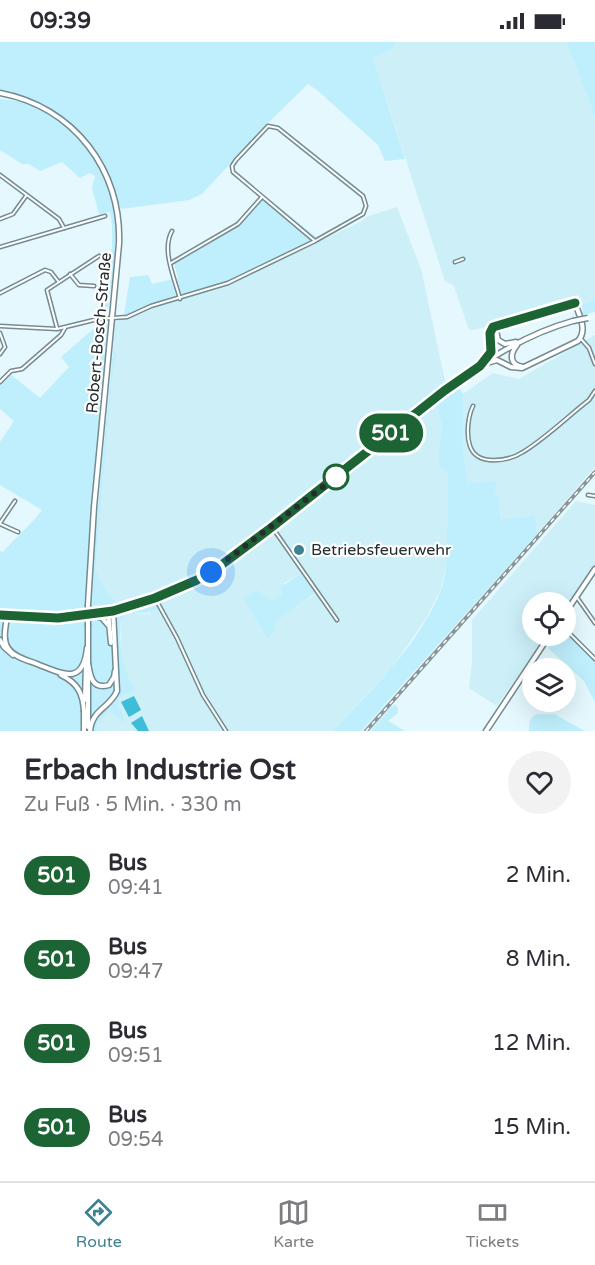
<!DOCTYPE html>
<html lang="de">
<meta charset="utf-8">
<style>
:root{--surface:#fff;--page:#f2f2f3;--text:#2b2b33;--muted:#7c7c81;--line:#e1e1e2;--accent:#3e8191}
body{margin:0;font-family:"Varela Round",sans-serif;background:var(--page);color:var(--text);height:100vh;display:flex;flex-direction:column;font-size:22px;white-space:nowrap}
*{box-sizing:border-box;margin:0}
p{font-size:20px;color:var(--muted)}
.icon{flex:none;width:33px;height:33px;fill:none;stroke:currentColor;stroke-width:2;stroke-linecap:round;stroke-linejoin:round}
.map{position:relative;height:689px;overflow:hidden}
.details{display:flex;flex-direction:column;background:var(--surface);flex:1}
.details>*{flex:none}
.badge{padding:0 12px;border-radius:20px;font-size:21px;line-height:39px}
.buttons{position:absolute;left:522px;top:550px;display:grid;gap:12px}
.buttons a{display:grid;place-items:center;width:54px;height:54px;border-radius:50%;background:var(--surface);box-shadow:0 6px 24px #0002;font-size:30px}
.you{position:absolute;width:30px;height:30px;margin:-15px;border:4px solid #fff;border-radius:50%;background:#1a73e8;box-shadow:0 0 0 9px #1a73e833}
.map>.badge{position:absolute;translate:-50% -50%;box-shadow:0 0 0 3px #fff}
.round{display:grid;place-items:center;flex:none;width:63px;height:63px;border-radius:32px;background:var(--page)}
.summary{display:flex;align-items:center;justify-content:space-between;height:102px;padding:0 24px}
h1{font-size:28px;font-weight:700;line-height:45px}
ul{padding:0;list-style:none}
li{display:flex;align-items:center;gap:18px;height:84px;padding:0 24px}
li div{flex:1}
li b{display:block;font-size:22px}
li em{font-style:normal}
li .badge{min-width:66px;font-weight:700;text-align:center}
.status{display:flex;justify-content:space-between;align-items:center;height:42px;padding:0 30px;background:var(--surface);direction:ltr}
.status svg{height:16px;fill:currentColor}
.tabs{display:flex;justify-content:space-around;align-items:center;height:84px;border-top:2px solid var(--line);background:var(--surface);font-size:16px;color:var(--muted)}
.tabs a{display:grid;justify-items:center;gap:3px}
.tabs .selected{color:var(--accent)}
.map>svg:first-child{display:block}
</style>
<div class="status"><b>09:39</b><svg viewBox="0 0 49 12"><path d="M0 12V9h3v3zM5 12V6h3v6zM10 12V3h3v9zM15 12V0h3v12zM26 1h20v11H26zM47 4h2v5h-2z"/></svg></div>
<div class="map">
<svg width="595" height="689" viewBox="0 0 595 689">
<rect width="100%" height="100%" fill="#e4f8fd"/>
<g fill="#cdeff8" fill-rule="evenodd">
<path d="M 399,0 L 565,0 L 567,2 L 595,75 L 595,258 L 582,262 L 578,253 L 548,261 L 493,279 L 489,284 L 473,288 L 469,288 L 454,244 L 445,239 L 373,16 L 393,7 L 395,1 Z"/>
<path d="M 397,165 L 421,227 L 446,343 L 444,345 L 444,354 L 436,360 L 442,387 L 439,405 L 439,424 L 447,430 L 449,449 L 446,524 L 441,547 L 425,578 L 391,627 L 332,689 L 97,689 L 98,681 L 109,669 L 125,683 L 124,675 L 118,661 L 121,655 L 134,649 L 124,628 L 121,612 L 121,578 L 126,573 L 133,571 L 150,572 L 151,554 L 118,563 L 101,544 L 97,534 L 96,524 L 112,338 L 117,310 L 113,309 L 115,280 L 145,268 L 204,252 L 223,245 L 362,179 L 366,175 ZM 301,531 L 315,552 L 273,581 L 267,595 L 258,578 L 259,549 L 262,554 L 273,559 L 282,551 L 284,541 Z"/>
<path d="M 595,293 L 595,425 L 537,492 L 535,473 L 501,477 L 498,455 L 495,454 L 495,449 L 468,442 L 463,406 L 463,352 L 493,331 L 519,337 Z"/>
<path d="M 576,459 L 595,463 L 595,523 L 566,564 L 566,561 L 532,561 L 532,594 L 545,594 L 497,664 L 469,646 L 472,622 L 472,578 Z"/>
<path d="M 388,660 L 393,665 L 372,689 L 362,689 Z"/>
</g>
<g fill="#bfeffc">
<path d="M 0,0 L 399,0 L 395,2 L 393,7 L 373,16 L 405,117 L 385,119 L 378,103 L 317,48 L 308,42 L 264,85 L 202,152 L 189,158 L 121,167 C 116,154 113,140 106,127 C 85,86 45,58 0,49 Z"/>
<path d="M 565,0 L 595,0 L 595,75 L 567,2 Z"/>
<path d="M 0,57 C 6,58 12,58 18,59 C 73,71 113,132 116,186 C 118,212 111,241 108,268 L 106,269 L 105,264 C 108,234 116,199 110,170 L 99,172 L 92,146 L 95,134 L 90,131 L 80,136 L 62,120 L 40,129 L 29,122 L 22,122 L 0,108 Z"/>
<path d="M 264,153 L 321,199 L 204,252 L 145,268 L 123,278 L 130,235 L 148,233 L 152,242 L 178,236 L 174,221 L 240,183 Z"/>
<path d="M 595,258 L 595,270 L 583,273 L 582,262 Z"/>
<path d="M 109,280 L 85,583 L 90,583 L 96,484 L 113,309 L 117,310 L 112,338 L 96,524 C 98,544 107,547 118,563 L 151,554 L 158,566 C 145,577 134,564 121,578 C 119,608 121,622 135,649 L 121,655 L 118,661 L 124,675 L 125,683 L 109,669 L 98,681 L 97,689 L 0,689 L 0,509 L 3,510 C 16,495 30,484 42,468 L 0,443 L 0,400 L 14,379 L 0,367 L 0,343 L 10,332 L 40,356 L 69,325 L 61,315 L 98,283 Z"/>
<path d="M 458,343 L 463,352 L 463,406 L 468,442 L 495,439 L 497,448 L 495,449 L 495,454 L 498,454 L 501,477 L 535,473 L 537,492 L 361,689 L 332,689 C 373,647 418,604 441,548 C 448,530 446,509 447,489 C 448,469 449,450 447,430 L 439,424 L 439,405 L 442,387 L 436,360 Z"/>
<path d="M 301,531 L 315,551 L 274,581 L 276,586 L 267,596 C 260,582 249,570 244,555 L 257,548 L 273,559 L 282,551 L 281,545 Z"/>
<path d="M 566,591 L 595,620 L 595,660 L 584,639 L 548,606 L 556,594 L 566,594 Z"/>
<path d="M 395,662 L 398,667 L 398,671 L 388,679 L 405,689 L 372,689 Z"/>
<path d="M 540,672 L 554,672 L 585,689 L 529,689 C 529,680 530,672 540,672 Z"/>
</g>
<g fill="#3dbdd8">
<path d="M 134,654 L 141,668 L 129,675 L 121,660 Z"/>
<path d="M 142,674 L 149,689 L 138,689 L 131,681 Z"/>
</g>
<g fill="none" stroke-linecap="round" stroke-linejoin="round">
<defs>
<g id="street">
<path d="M 0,133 L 59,177 L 64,186"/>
<path d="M 0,177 L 13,172 L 26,154"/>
<path d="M 172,189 C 161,208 175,237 180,257"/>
<path d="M 0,205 L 105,174"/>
<path d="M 455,220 L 463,217"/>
<path d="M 171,221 L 238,182 L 262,155"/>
<path d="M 70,232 L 79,243 L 94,244"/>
<path d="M 0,251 L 45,228 L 51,230 L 58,239"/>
<path d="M 0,284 L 57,287 L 98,277 L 127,275 L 151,264 L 228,241 L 315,199 L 363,172 L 366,164 L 363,154 L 278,86 L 268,84 L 236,118 L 232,124 L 233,130 L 315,199"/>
<path d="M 57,286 L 47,248 L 99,214"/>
<path d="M 0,291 L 5,305 L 0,312"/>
<path d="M 581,297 L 589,306 L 595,322"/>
<path d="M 0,340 L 11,329 L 22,327 L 61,293 L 65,286"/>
<path d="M 473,364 C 468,374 466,393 470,404 C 477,425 509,419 523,410 C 546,396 567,375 589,358 L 595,349"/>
<path d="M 588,453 L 595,454"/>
<path d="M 0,481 L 15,459"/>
<path d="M 0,482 L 18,490"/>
<path d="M 272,485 L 337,578"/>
<path d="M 576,554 L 595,581"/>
<path d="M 155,556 L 177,596 L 203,653 L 226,689"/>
<path d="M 569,591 L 595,617"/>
</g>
<g id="secondary">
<path d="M 0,51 C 74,65 122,128 119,202 L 94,465 L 88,563"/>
<path d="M 575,261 C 579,273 588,288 578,299 L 522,326 L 511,325 L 497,318 L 480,323 L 491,311 L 490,291 L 493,285 Z"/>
<path d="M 502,282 L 496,289 L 498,298 L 505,302 L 516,300"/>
<path d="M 517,303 C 509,313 510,323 523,325"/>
<path d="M 108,570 L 111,601"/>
<path d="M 566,570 L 595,527"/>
<path d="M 0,573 C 72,584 147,568 209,531 C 247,509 280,479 314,451 C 349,423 385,395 421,367 C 467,331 515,295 573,279"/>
<path d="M 7,574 C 6,584 2,597 8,606 C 14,615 27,618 37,622 C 63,632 83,644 87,606"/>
<path d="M 95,574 L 102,576 L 108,583"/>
<path d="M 88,584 L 88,622"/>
<path d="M 0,598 L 4,605 L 13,613"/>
<path d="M 88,621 C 90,634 92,648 109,643 L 114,635 L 115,629"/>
<path d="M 88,632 L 88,685"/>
<path d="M 61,633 C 78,641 83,652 84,669"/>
<path d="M 85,658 L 86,621"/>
<path d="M 84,689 L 84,669"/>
<path d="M 90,689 C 92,667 110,666 117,649 L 113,569"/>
<path d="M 486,689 L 549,594"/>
</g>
</defs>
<use href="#street" stroke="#748b91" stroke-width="5"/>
<use href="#secondary" stroke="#748b91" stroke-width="7"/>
<use href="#street" stroke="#fff" stroke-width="2"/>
<use href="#secondary" stroke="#fff" stroke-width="4"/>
<defs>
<path id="rail" d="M 366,689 L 595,430"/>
</defs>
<use href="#rail" stroke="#88969a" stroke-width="4"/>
<use href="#rail" stroke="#fff" stroke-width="1.5" stroke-dasharray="4.5" stroke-linecap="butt"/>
<defs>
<g id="secondary-bridge">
<path d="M 573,279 L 588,276"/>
<path d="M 88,584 L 88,563"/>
</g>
</defs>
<use href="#secondary-bridge" stroke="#748b91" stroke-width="7" stroke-linecap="butt"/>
<use href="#secondary-bridge" stroke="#fff" stroke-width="4"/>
</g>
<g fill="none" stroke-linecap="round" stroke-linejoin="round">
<defs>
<path id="line" d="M 0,573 L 58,576 L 113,569 L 155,556 L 197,538 L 220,524 L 272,485 L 444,349 L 480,324 L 491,310 L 490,291 L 493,285 L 575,261"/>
</defs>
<use href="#line" stroke="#fff" stroke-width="14"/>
<use href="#line" stroke="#1c6434" stroke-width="9"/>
<path stroke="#242d2f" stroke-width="6" stroke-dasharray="0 10.8" d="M 211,530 L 336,435"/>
</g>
<circle fill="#fff" stroke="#1c6434" stroke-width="3" cx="336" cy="435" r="12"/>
<circle fill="#3e8191" stroke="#fff" stroke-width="2" cx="299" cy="508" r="6"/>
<g text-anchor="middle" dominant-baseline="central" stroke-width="4.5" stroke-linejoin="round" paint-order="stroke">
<g font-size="16" fill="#242d2f" stroke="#fff">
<text transform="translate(99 291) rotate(-85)">Robert-Bosch-Straße</text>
</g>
<g font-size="16" fill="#242d2f" stroke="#fff" text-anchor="start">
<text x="311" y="508">Betriebsfeuerwehr</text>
</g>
</g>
</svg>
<div class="buttons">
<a><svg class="icon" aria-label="locate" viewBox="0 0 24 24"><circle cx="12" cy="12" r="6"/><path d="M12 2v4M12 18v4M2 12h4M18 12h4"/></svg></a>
<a><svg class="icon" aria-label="layers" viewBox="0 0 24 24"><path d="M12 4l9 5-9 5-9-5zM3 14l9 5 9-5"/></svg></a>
</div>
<div class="you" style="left:211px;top:530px"></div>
<b class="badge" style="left:391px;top:391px;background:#1c6434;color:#fff">501</b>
</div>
<section class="details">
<div class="summary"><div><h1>Erbach Industrie Ost</h1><p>Zu Fuß · 5 Min. · 330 m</p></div><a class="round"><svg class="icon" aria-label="heart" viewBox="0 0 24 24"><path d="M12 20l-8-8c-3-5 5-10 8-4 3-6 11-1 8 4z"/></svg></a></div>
<ul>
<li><span class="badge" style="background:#1c6434;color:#fff">501</span><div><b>Bus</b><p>09:41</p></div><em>2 Min.</em></li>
<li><span class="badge" style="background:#1c6434;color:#fff">501</span><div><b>Bus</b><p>09:47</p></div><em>8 Min.</em></li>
<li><span class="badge" style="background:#1c6434;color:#fff">501</span><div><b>Bus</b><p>09:51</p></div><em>12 Min.</em></li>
<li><span class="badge" style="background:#1c6434;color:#fff">501</span><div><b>Bus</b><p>09:54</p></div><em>15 Min.</em></li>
</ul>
</section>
<nav class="tabs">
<a class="selected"><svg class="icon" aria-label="directions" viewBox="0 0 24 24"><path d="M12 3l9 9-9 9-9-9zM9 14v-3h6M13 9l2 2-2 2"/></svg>Route</a>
<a><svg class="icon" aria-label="map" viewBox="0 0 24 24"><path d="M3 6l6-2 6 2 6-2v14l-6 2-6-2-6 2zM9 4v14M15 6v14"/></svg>Karte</a>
<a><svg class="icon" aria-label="tickets" viewBox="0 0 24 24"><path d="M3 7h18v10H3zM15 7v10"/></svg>Tickets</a>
</nav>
